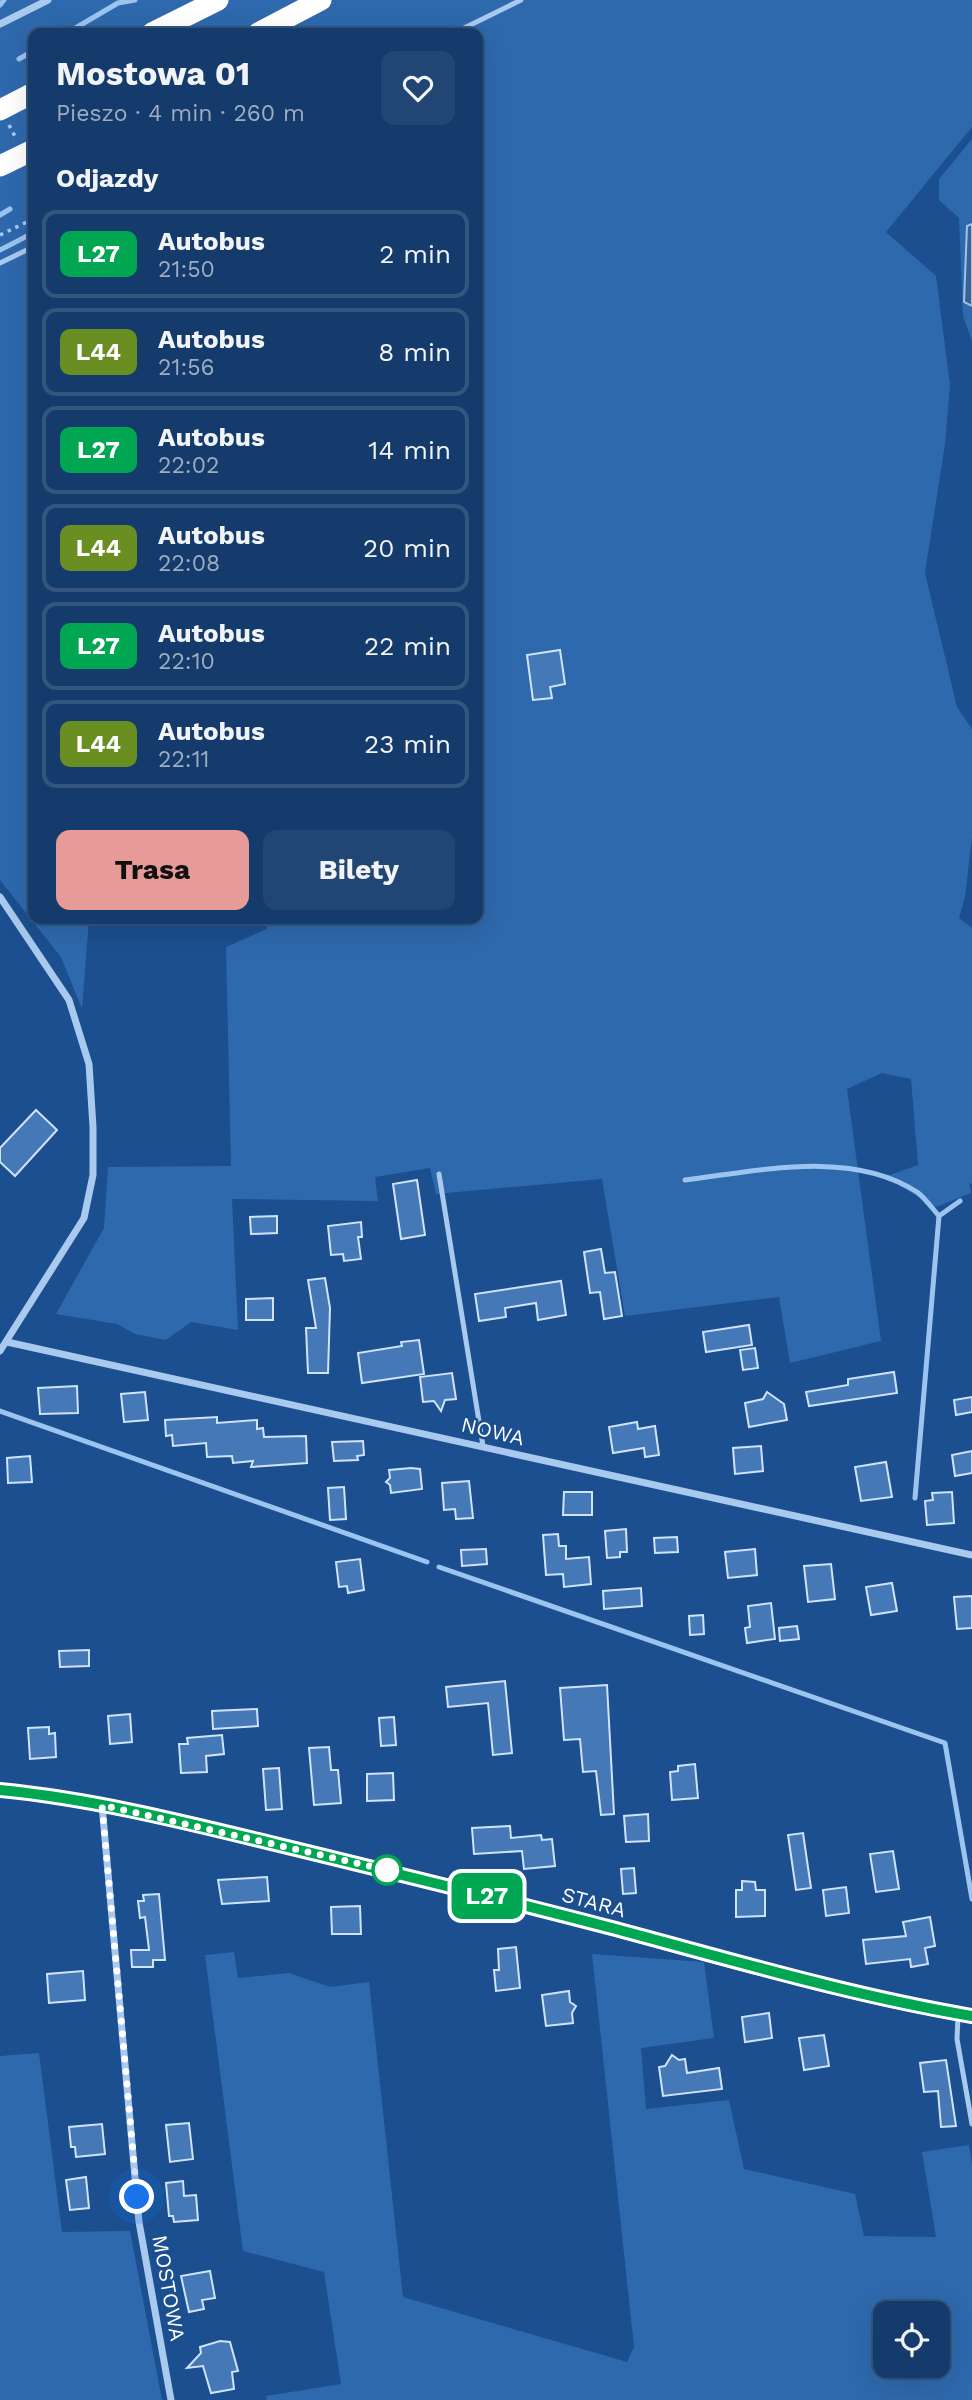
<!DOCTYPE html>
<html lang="pl">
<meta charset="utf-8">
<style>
:root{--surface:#143b6b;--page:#214673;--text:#f1f3f6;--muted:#9dadc1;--line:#33557e;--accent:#e69b98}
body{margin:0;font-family:"Work Sans",sans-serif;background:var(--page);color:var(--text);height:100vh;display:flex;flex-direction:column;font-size:26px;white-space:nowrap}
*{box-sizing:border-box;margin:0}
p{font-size:23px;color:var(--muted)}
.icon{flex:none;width:38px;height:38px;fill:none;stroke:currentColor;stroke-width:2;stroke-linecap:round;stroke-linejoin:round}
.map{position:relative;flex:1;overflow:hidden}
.panel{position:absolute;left:28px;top:28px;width:455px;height:896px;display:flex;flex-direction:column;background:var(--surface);border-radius:14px;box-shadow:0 7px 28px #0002,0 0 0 2px var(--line)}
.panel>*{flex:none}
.badge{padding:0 14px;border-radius:10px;font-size:24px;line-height:46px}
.tools{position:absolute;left:873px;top:2301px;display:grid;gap:14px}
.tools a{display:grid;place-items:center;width:77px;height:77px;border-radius:14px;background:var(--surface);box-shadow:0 7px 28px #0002,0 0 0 2px var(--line);font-size:35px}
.you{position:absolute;width:35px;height:35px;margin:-18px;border:5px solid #fff;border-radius:50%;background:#1a73e8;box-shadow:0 0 0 10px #1a73e833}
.map>.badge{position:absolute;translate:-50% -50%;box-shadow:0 0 0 4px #fff}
h2{padding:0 28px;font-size:26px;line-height:63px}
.round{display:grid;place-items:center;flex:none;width:74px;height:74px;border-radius:14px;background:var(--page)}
.summary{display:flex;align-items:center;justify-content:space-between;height:119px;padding:0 28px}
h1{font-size:33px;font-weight:700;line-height:52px}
.action{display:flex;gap:14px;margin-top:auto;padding:14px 28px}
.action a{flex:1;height:80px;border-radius:14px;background:var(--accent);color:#111;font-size:28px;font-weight:700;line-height:80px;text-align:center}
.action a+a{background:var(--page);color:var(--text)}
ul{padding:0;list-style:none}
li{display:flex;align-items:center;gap:21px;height:88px;margin:0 14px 10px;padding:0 14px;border:4px solid var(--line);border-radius:14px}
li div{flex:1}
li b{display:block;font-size:26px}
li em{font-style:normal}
li .badge{min-width:77px;font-weight:700;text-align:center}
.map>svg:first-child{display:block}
</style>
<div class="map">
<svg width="972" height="2400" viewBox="0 0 972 2400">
<rect width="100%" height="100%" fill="#1b4f8f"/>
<g fill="#2e69ad" fill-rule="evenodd">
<path d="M 0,0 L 972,0 L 972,127 L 886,232 L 936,276 L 950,385 L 945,444 L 925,573 L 957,707 L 972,729 L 972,837 L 965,897 L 959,918 L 972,928 L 972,1184 L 969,1183 L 971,1193 L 936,1207 L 884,1177 L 918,1165 L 911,1079 L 882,1073 L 847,1089 L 881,1341 L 790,1363 L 779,1297 L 625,1316 L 602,1179 L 436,1194 L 430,1168 L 375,1177 L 378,1201 L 232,1199 L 238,1330 L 191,1322 L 166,1340 L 135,1334 L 117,1324 L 56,1314 L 104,1228 L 108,1167 L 231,1166 L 226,947 L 267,929 L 267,919 L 478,919 L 478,33 L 33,33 L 33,919 L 89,919 L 82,1009 L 61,957 L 0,880 Z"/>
<path d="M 972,139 L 972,224 L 967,226 L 964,302 L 972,306 L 972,341 L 963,316 L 959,218 L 939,200 L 939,179 Z"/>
<path d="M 234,1952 L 238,1978 L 289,1973 L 330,1987 L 369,1982 L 403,2297 L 627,2362 L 634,2347 L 592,1954 L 704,1962 L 714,2038 L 641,2048 L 646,2109 L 729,2100 L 744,2169 L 855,2194 L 864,2236 L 936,2237 L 922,2152 L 969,2145 L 972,2165 L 972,2400 L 267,2400 L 266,2396 L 341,2384 L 324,2272 L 243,2251 L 205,1955 ZM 886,2314 L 938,2314 L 938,2366 L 886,2366 Z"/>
<path d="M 39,2053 L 62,2232 L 130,2231 L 162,2400 L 0,2400 L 0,2056 Z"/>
</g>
<path fill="#3c6290" stroke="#9cc4f0" stroke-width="2" d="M 972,224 L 972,306 L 964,302 L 967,226 Z"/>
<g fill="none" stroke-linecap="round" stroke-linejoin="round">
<g stroke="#9cc4f0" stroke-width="5">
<path d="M 0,5 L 4,0"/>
<path d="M 67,33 L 118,3 L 135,0"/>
<path d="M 19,59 L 33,51"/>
<path d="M 0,215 L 10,209"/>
<path d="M 0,250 L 33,233"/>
<path d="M 685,1180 C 758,1171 851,1149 917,1192 C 925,1198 932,1208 939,1216"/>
<path d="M 0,1411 L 427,1562"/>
<path d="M 915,1498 L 939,1216 L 960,1201"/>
<path d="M 439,1567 L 945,1743 L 972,1899"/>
</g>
</g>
<g fill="#4478b7" stroke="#cfe3fa" stroke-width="2">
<path d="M 560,650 L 565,684 L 550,687 L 552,698 L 533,700 L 527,655 Z"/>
<path d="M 36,1110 L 57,1130 L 15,1176 L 0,1162 L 0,1148 Z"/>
<path d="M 417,1180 L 425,1235 L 401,1239 L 393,1184 Z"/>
<path d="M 277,1216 L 277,1233 L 251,1234 L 250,1217 Z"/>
<path d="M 361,1222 L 362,1237 L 358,1237 L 361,1259 L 344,1261 L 343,1254 L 331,1255 L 328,1226 Z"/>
<path d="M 601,1249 L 605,1273 L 615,1272 L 622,1316 L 604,1319 L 600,1292 L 590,1293 L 584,1252 Z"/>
<path d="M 325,1278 L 330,1308 L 328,1373 L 308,1373 L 306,1328 L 316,1328 L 308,1280 Z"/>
<path d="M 561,1281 L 566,1315 L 538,1320 L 536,1303 L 505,1308 L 506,1317 L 479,1321 L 475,1294 Z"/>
<path d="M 273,1298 L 273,1320 L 246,1320 L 246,1299 Z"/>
<path d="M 749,1325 L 752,1345 L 706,1352 L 703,1332 Z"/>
<path d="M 419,1340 L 424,1374 L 362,1383 L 358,1353 L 402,1346 L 401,1342 Z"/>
<path d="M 755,1348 L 758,1368 L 743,1370 L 740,1350 Z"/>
<path d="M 894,1372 L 897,1393 L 809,1406 L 806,1392 L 848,1385 L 848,1379 Z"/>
<path d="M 452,1373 L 456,1399 L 445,1400 L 441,1411 L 434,1401 L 423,1402 L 420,1377 Z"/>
<path d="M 77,1386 L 78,1413 L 40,1414 L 38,1388 Z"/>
<path d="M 145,1392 L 148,1420 L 124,1422 L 121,1394 Z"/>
<path d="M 767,1392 L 784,1404 L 787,1420 L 749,1427 L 745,1403 L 763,1399 Z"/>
<path d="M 972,1397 L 972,1412 L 956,1415 L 954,1400 Z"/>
<path d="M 217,1417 L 217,1423 L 257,1420 L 257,1429 L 263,1428 L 264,1437 L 306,1436 L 307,1463 L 251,1467 L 253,1461 L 233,1463 L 232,1456 L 207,1457 L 206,1443 L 173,1446 L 172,1435 L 166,1436 L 165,1420 Z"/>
<path d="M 637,1422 L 638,1429 L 655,1426 L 659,1455 L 645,1457 L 644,1448 L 613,1453 L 609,1427 Z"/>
<path d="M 363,1441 L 364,1455 L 357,1456 L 358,1460 L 334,1461 L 332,1442 Z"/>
<path d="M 761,1446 L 763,1471 L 735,1474 L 733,1448 Z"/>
<path d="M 972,1451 L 972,1473 L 955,1476 L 952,1455 Z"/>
<path d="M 30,1456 L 32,1482 L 8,1483 L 7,1458 Z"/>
<path d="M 886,1462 L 892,1497 L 861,1501 L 855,1467 Z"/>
<path d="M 411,1468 L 420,1469 L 422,1489 L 391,1493 L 390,1485 L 386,1482 L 390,1478 L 389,1470 Z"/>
<path d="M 469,1481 L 473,1518 L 456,1519 L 455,1509 L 444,1510 L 442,1483 Z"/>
<path d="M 344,1487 L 346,1519 L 330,1520 L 328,1488 Z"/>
<path d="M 564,1492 L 592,1492 L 592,1515 L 563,1515 Z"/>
<path d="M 952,1492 L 954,1523 L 927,1525 L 925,1501 L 933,1500 L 932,1493 Z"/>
<path d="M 626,1529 L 627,1552 L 620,1552 L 620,1557 L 607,1558 L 605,1531 Z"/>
<path d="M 558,1534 L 559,1546 L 566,1546 L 566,1559 L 589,1557 L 591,1584 L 564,1587 L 563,1574 L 546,1575 L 543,1535 Z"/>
<path d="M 677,1537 L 678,1552 L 655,1553 L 654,1538 Z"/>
<path d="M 486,1549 L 487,1564 L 462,1566 L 461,1550 Z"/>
<path d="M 755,1549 L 757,1575 L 728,1578 L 725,1552 Z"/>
<path d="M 360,1559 L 364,1590 L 348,1593 L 347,1586 L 339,1587 L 336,1562 Z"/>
<path d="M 831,1564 L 835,1599 L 808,1602 L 804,1566 Z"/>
<path d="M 892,1583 L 897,1611 L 871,1615 L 866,1587 Z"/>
<path d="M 641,1588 L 642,1606 L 604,1609 L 603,1591 Z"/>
<path d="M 972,1596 L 972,1628 L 957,1629 L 954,1597 Z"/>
<path d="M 771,1603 L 775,1639 L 747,1643 L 745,1628 L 750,1627 L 748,1606 Z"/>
<path d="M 703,1615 L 704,1634 L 690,1635 L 689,1616 Z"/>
<path d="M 797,1626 L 799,1639 L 780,1641 L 779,1628 Z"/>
<path d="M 89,1650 L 89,1666 L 60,1667 L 59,1651 Z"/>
<path d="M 505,1681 L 512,1753 L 493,1755 L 488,1703 L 448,1707 L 446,1687 Z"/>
<path d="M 607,1685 L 614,1814 L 601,1815 L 596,1771 L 583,1772 L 580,1739 L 564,1740 L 560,1688 Z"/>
<path d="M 257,1709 L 258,1726 L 213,1729 L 212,1711 Z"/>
<path d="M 130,1714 L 132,1742 L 110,1744 L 108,1716 Z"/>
<path d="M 394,1717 L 396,1745 L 381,1746 L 379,1718 Z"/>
<path d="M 49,1727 L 49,1734 L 55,1733 L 56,1757 L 30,1759 L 28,1728 Z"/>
<path d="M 222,1735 L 224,1754 L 206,1756 L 207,1772 L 181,1773 L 179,1744 L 188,1744 L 187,1738 Z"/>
<path d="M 329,1747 L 331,1770 L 338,1770 L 341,1803 L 314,1805 L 309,1748 Z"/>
<path d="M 695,1764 L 698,1798 L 672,1800 L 670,1772 L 678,1771 L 678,1766 Z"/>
<path d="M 279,1768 L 282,1809 L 266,1810 L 263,1769 Z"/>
<path d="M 393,1773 L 394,1800 L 367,1801 L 367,1774 Z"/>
<path d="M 648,1814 L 649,1841 L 626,1842 L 624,1816 Z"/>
<path d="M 510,1826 L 511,1838 L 541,1835 L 542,1840 L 552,1839 L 555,1866 L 524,1869 L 522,1851 L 474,1854 L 472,1828 Z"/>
<path d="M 803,1833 L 811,1888 L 796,1890 L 788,1835 Z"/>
<path d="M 893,1851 L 899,1889 L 876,1892 L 870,1854 Z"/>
<path d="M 634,1868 L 636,1893 L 623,1894 L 621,1869 Z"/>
<path d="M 267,1877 L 269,1901 L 222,1904 L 218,1880 Z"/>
<path d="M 742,1881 L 755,1882 L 756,1890 L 765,1890 L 765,1916 L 736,1917 L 736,1890 L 742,1890 Z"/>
<path d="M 846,1887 L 849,1913 L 826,1916 L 823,1890 Z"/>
<path d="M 159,1894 L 165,1960 L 153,1960 L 153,1967 L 132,1967 L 131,1950 L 149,1950 L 145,1917 L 140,1918 L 138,1901 L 144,1901 L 143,1895 Z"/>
<path d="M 360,1906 L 361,1934 L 332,1934 L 331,1907 Z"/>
<path d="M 930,1917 L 935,1946 L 925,1948 L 928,1964 L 911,1967 L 910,1959 L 866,1964 L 863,1940 L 906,1936 L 903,1922 Z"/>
<path d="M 516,1947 L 520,1988 L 496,1991 L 494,1970 L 499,1970 L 498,1949 Z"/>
<path d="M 83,1971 L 85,2000 L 49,2003 L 47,1974 Z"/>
<path d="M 569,1991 L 570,2002 L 576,2006 L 572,2013 L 573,2023 L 546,2026 L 542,1995 Z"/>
<path d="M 769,2013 L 772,2038 L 745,2042 L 742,2017 Z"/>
<path d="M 824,2035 L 829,2066 L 804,2070 L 799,2038 Z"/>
<path d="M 672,2055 L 679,2060 L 685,2059 L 687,2073 L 719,2068 L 722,2089 L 663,2096 L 659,2067 L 665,2066 Z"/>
<path d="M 946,2060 L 956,2126 L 941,2127 L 938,2091 L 924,2092 L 920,2063 Z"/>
<path d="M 189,2123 L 193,2159 L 170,2162 L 166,2125 Z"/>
<path d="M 102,2124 L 105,2154 L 76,2157 L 75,2147 L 71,2147 L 69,2127 Z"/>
<path d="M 86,2177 L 89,2208 L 70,2210 L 66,2180 Z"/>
<path d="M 183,2181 L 184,2196 L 196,2195 L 198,2220 L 174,2222 L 173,2216 L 169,2216 L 166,2183 Z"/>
<path d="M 210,2271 L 215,2298 L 202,2300 L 204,2309 L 189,2312 L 181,2276 Z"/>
<path d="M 220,2341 L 230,2342 L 238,2371 L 232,2372 L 234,2389 L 211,2393 L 203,2366 L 187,2368 L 201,2353 L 200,2347 Z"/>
</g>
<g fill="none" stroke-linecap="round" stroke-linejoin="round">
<g stroke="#a9c9ee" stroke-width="3.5" stroke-dasharray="3.5 5" stroke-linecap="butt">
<path d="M 9,125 L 17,140"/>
<path d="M 0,235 L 33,219"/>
</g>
<g stroke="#a9c9ee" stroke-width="5">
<path d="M 454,33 L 521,0"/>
<path d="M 0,263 L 33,247"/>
<path d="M 439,1174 L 483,1446"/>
<path d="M 958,2016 L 957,2039 L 972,2124"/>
</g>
<g stroke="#a9c9ee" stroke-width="7">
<path d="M 0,24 L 48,0"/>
<path d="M 0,897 L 69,1000 L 89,1064 L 93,1127 L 93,1175 L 84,1218 L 0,1351"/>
<path d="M 7,1342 L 972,1555"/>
<path d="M 102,1805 L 139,2222 L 171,2400"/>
</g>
<path stroke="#d6e6fa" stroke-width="14" d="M 0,1790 C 89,1799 177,1821 264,1841 C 381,1869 497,1897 613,1929 C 732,1961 850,1996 972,2016"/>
<g stroke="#fff" stroke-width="21">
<path d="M 152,33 L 218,0"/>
<path d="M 258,33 L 321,0"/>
<path d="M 0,110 L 33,93"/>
<path d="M 0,166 L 33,150"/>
</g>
</g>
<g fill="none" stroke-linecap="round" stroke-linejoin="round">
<defs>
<path id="line" d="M 0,1790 C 93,1799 184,1822 275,1844 C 386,1871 497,1898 608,1927 C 729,1959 848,1995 972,2016"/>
</defs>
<use href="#line" stroke="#fff" stroke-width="16"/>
<use href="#line" stroke="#00a651" stroke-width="10"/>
<path stroke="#fff" stroke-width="7" stroke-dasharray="0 12.6" d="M 137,2197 L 102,1805 L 391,1871 L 387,1870"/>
</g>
<circle fill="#fff" stroke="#00a651" stroke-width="3.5" cx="387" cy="1870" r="14"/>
<g text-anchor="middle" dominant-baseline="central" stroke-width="5" stroke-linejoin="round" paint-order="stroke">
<g font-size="21" fill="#fff" stroke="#1b4f8f">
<text transform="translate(493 1431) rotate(13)">NOWA</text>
<text transform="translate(594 1902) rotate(15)">STARA</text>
<text transform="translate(169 2288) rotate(80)">MOSTOWA</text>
</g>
</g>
</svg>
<div class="tools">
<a><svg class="icon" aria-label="locate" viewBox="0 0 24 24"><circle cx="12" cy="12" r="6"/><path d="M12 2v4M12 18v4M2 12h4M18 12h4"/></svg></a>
</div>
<div class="you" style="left:137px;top:2197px"></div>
<b class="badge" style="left:487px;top:1896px;background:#00a651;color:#fff">L27</b>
<section class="panel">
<div class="summary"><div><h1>Mostowa 01</h1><p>Pieszo · 4 min · 260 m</p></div><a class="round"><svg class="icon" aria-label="heart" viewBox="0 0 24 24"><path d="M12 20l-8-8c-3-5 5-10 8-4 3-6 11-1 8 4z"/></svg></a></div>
<h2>Odjazdy</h2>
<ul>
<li><span class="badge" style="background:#00a651;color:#fff">L27</span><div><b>Autobus</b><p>21:50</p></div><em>2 min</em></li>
<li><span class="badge" style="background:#6b8e23;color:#fff">L44</span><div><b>Autobus</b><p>21:56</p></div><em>8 min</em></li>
<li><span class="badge" style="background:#00a651;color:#fff">L27</span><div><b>Autobus</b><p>22:02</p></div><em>14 min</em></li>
<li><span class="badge" style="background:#6b8e23;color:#fff">L44</span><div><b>Autobus</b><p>22:08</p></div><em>20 min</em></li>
<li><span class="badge" style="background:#00a651;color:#fff">L27</span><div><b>Autobus</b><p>22:10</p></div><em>22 min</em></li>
<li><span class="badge" style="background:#6b8e23;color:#fff">L44</span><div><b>Autobus</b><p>22:11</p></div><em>23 min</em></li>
</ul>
<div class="action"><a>Trasa</a><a>Bilety</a></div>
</section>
</div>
